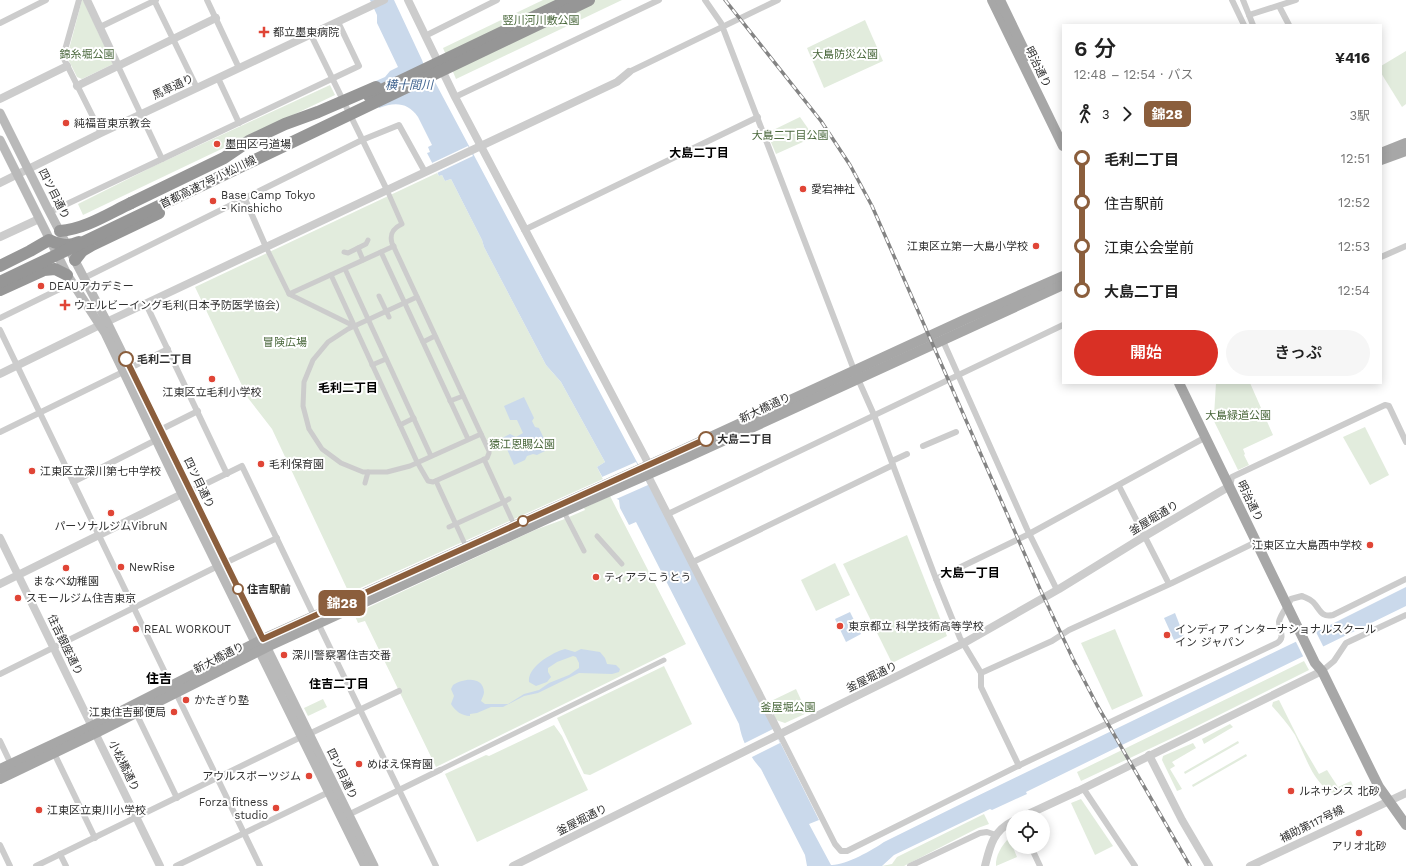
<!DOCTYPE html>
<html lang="ja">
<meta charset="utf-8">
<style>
:root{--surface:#fff;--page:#f6f6f6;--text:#222;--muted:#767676;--accent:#d93025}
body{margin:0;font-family:"Work Sans","Noto Sans JP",sans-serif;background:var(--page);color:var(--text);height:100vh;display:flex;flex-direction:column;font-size:15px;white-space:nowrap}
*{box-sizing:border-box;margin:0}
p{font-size:13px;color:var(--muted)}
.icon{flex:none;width:22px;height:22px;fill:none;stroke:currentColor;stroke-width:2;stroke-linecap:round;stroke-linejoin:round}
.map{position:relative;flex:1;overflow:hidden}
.drawer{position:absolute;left:1062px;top:24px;width:320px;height:360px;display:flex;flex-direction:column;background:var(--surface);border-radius:0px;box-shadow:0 2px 10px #0003}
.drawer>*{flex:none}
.badge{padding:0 8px;border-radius:6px;font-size:14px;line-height:26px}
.tools{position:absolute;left:1006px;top:810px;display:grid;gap:8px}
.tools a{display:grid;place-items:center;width:44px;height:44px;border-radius:50%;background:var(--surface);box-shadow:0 2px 10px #0003;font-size:20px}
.map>.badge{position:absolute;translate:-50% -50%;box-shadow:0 0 0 2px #fff}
.legs{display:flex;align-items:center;gap:6px;height:44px;padding:0 12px;font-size:13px}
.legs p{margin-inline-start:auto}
.overview{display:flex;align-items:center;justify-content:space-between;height:68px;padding:0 12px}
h1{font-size:22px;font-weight:600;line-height:30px}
.primary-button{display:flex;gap:8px;margin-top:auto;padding:8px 12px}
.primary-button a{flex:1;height:46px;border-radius:24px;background:var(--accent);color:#fff;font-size:16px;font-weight:600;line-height:46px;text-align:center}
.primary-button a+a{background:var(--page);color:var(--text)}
ul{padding:0 12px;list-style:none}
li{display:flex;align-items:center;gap:14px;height:44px;font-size:15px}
li i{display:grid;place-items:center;width:6px;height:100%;margin:0 5px;background:currentColor}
li i::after{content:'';width:10px;height:10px;margin:-5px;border:3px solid;border-radius:50%;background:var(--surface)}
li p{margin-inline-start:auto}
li:first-child i{background:linear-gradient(#0000 50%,currentColor 0)}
li:last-child i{background:linear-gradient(currentColor 50%,#0000 0)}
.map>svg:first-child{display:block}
</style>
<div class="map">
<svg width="1406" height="866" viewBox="0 0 1406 866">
<rect width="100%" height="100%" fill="#fff"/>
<g fill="#e2ecdd">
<path d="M 82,0 L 83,0 L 113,64 L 82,79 L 77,77 L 68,59 L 68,53 Z"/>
<path d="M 543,0 L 622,0 L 456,79 L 443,48 Z"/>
<path d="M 865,20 L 883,61 L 824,88 L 807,48 Z"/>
<path d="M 1406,51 L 1406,104 L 1402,107 L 1381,73 L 1381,66 Z"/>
<path d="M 330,85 L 335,95 L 83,215 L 78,204 L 154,166 Z"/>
<path d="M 800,117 L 814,137 L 776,154 L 767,133 Z"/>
<path d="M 437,173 L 439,176 L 442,175 L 445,181 L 451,179 L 482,240 L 484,247 L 546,365 L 561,382 L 605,462 L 597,467 L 603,479 L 349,593 L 272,429 L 248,398 L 195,287 Z"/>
<path d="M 1216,383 L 1250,383 L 1273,435 L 1243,449 L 1245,454 L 1244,455 L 1249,465 L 1238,470 L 1212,417 L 1214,416 Z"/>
<path d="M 1365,427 L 1389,475 L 1370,485 L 1343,437 Z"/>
<path d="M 610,496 L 686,644 L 436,767 L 365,621 L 358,623 L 354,614 L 535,530 L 562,520 L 585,510 L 584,508 Z"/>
<path d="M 907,535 L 947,636 L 892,663 L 843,564 Z"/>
<path d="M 835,563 L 850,595 L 816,611 L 801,580 Z"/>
<path d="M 1115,629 L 1143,696 L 1112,710 L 1081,643 Z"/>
<path d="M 1304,661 L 1309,670 L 1183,733 L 1081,781 L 1077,772 Z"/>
<path d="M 664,666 L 692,724 L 590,775 L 584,774 L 557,718 Z"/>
<path d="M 796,689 L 807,713 L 785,723 L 776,720 L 769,702 Z"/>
<path d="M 323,699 L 327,707 L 308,716 L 304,708 Z"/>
<path d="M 1279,700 L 1299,740 L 1319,774 L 1327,770 L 1338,787 L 1351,781 L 1353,786 L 1346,792 L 1337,795 C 1313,786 1306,756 1295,735 C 1288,724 1280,715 1272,706 L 1273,702 Z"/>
<path d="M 1230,724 L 1233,727 L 1204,744 L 1202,739 Z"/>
<path d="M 554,725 L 562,736 L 588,790 L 477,842 L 445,774 L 486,755 L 489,756 Z"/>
<path d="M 1238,741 L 1239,743 L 1185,774 L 1184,772 Z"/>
<path d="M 1193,743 L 1196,748 L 1172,762 L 1175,766 L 1170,769 L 1182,789 L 1177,791 L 1162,760 L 1163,756 Z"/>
<path d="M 1246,754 L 1247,756 L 1193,787 L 1192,785 Z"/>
<path d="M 1081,799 L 1113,846 L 1095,855 L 1071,803 Z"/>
<path d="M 984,814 L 989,824 L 978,828 L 904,866 L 882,866 L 892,864 L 897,857 Z"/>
<path d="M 1009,838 L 1017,857 L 996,866 C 995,856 1002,845 1009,838 Z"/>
</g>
<g fill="#cad9eb">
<path d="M 370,0 L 394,0 L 422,60 L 431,84 L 435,82 L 688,558 L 819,820 L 809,824 L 831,865 C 844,866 873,850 884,842 L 969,800 L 1316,632 L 1406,587 L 1406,606 L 1026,792 L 1027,794 L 992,810 L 990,809 L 894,855 L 882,866 L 807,866 L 805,855 L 761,769 C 750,757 742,741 739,724 L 636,522 L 629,525 L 620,508 L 619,500 L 613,497 L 597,467 L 605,462 L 561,382 L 546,365 L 484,247 L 482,240 L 451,179 L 445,181 L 442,175 L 439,176 L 427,153 L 430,152 L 428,147 L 432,145 L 418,117 C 408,102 394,102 379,108 L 369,84 L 385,77 L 390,71 L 398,67 L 377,23 L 377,15 Z"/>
<path d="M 524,397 L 534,418 L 532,421 L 535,427 L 539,428 L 549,449 L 537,455 L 533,454 L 527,456 L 525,460 L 514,465 L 502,438 L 510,434 L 516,437 L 523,433 L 517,420 L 510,420 L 504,406 Z"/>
<path d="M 850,612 L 861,634 L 846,642 L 835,619 Z"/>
<path d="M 1175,613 L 1184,636 L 1174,640 L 1164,618 Z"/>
<path d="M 565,649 L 575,652 L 581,649 L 600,652 L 605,658 L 607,664 L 616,665 L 620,669 L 619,672 L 612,674 L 579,673 L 538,693 L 524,696 L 503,707 L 491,707 L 477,713 L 470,714 L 470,716 C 462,716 455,711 451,704 L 454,696 L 451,689 L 453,685 C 462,679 483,675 484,692 C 484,695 482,698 481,701 L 485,704 L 508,704 L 524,694 L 539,690 L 549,683 L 569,675 L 579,668 L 579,663 L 576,657 L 573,656 L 557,662 L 548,668 L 548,672 L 551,677 L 547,682 L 536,686 L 529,682 C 527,667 553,652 565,649 Z"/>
</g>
<g fill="#fff">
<path d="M 468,146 L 473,156 L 437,173 L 432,163 Z"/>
<path d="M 636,462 L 648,485 L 614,500 L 602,477 Z"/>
<path d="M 1315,630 L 1324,648 L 1304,658 L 1295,640 Z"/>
<path d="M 773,729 L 780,743 L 750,758 L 743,744 Z"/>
</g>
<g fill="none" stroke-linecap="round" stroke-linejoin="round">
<g stroke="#ccc" stroke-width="5">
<path d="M 266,247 L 289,294 L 354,326"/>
<path d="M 358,248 L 363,260"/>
<path d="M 344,252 L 348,253 L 366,244 L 368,240"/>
<path d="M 381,252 L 468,439"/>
<path d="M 345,269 L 431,456"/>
<path d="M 331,275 L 417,462 L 428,481 L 433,482 L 487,458 L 489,453 L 489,451 L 392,243 C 389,233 394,228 402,224 L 387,190"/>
<path d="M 289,294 L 394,246"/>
<path d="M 379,296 L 389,317"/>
<path d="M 417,297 L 348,329 L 328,342 L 313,360 L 304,382 L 303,406 L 309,429 L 322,449 L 341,463 L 363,472 L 387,472 L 410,466 L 481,434"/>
<path d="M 423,342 L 435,336"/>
<path d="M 372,365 L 386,359"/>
<path d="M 450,401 L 463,396"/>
<path d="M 400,425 L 414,418"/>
<path d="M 484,459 L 512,520"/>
<path d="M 436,481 L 464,542"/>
<path d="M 365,483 L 368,472"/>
<path d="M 566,516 L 584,551"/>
<path d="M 449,527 L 504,502 L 509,499"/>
<path d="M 597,536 L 622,564"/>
<path d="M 440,770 L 664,660"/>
</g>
<g stroke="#ccc" stroke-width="6">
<path d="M 79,0 L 63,57 L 101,133"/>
<path d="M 154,0 L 197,88"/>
<path d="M 207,0 L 239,68"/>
<path d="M 705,0 L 721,23 L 854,370 L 874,415 L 936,579 L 960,638 L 981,673 L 981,687 L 1019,766"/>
<path d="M 1232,0 L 1244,25"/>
<path d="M 1243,0 L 1253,25"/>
<path d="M 1279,6 L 1289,25"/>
<path d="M 1249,15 L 1296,0"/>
<path d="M 0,23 L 46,0"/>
<path d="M 100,27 L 156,0"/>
<path d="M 311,35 L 387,190"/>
<path d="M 425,36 L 497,0"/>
<path d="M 118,66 L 162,159"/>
<path d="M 629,72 L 778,0"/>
<path d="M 218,78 L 239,123"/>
<path d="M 455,97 L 659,0"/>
<path d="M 245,199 L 266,247"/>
<path d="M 50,212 L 359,66 L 338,22"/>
<path d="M 524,230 L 758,117"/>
<path d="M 1381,257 L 1406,246"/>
<path d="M 84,278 L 362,140 L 399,125 L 425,172"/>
<path d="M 146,304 L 227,474"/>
<path d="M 0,318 L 72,283"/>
<path d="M 0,330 L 171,685"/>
<path d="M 943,341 L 1027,529 L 1057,590"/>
<path d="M 130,368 L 168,349"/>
<path d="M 160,430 L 198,411"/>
<path d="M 0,432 L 123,372"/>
<path d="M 923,446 L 956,432"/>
<path d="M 892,461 L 907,454"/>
<path d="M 73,482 L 156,440"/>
<path d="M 1119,486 L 1169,584"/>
<path d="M 1230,486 L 1232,477 L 1385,405 L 1389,406 L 1406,442"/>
<path d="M 187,493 L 242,466 L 314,616"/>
<path d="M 668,514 L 1063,325"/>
<path d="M 693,562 L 893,465"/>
<path d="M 225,563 L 277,538"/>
<path d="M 936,579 L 1029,534 L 1206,437"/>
<path d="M 318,623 L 436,866"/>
<path d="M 1322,671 L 1334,661 L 1346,643 L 1406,615"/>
<path d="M 981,673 L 1052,641 L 1069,630 L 1172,583 L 1256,542"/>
<path d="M 0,674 L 218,566"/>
<path d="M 176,693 L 260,866"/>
<path d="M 136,713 L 177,798"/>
<path d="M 309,734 L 399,691"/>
<path d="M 780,735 L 835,844 L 841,851 L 847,851 L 1022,764 L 1277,643 C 1286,637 1279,631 1279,622 C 1280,615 1288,606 1291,599 L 1302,596 C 1306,598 1310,599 1313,602 C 1320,609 1321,618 1333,615 L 1406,579"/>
<path d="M 0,741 L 11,764"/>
<path d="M 54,753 L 95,838"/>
<path d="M 1083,788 L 1135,866"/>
<path d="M 348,815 L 440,770"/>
<path d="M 0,845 L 10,866"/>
<path d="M 1031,847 L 1040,866"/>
<path d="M 60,854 L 66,866"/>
<path d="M 36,866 L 301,737"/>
<path d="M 176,866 L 329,792"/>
<path d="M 910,866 L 980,833 L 987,832 L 996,835"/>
</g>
<g stroke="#ccc" stroke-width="8">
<path d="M 87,0 L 118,66"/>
<path d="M 408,0 L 455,97 L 645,457 L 649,465 L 649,478 L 780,735"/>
<path d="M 77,86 L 216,18"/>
<path d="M 0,99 L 67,66"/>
<path d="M 0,183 L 101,133 L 384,0"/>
<path d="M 0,237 L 39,219"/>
<path d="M 0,374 L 100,325 L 617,82 L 629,72"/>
<path d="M 0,538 L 160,866"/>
<path d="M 0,584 L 182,494"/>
<path d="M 1149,755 L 1182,820 L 1209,866"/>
<path d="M 1022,817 L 1078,791 L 1322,671"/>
<path d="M 513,866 L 964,643 L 1059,589 L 1145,536 L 1230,486"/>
<path d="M 985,866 C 990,846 993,831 1013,821"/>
<path d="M 1250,866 L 1406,793"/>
</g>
<g stroke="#b9b9b9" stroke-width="9">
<path d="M 0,113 L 47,207 L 107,322 L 374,866"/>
<path d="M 0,140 L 68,276 L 105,333 L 182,494 L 365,866"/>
</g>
<g stroke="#a7a7a7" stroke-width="10">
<path d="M 992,0 L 1063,146"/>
<path d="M 1000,0 L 1027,56"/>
<path d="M 1381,153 L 1406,143"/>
<path d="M 1381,160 L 1406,151"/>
<path d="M 1179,383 L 1315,663 L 1322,671 L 1371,771 L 1379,787 L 1406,825"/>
<path d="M 0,769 L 92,726 L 263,639 L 682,450 L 966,319 L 1063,276"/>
<path d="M 0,779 L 98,732 L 267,647 L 551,517 L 688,457 L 1063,285"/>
</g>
<g stroke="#969696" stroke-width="12">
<path d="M 60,231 C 85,229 108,214 131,203"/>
<path d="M 75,260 L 82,251 L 92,245 L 159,213"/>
<path d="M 0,266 L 30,251 L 49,240 C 60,245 68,247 79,242"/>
<path d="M 0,290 L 44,270 L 55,269 L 67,275"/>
</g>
<defs>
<path id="rail" d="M 725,0 L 821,121 L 850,165 L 872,206 L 1040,589 L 1073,659 L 1097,705 L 1190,866"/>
</defs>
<use href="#rail" stroke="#848484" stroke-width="3.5"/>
<use href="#rail" stroke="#fff" stroke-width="2" stroke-dasharray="6" stroke-linecap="butt"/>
<g stroke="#969696" stroke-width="12">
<path d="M 369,96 L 569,0"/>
<path d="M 131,203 L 224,158 L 249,141 L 285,124 L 318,112 L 376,87"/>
<path d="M 0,282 L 589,0"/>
</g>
</g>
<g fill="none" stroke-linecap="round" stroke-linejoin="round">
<defs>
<path id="line-1" d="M 126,359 L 263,639 L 706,439"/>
</defs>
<use href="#line-1" stroke="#fff" stroke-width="9"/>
<use href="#line-1" stroke="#8b5e3c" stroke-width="6"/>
</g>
<g fill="#e04536" stroke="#fff" stroke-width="1.5">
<path d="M262 26h4v4h4v4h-4v4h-4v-4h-4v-4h4z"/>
<circle cx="66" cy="123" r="4"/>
<circle cx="217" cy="144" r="4"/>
<circle cx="803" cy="189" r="4"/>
<circle cx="213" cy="201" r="4"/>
<circle cx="1036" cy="246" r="4"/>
<circle cx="41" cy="286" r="4"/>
<path d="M63 299h4v4h4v4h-4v4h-4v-4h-4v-4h4z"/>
<circle cx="212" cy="379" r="4"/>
<circle cx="261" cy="464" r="4"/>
<circle cx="32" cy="471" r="4"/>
<circle cx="111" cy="513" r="4"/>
<circle cx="1370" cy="545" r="4"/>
<circle cx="121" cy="567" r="4"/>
<circle cx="66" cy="568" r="4"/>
<circle cx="596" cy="577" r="4"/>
<circle cx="18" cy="598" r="4"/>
<circle cx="840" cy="626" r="4"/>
<circle cx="136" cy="629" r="4"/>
<circle cx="1167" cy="635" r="4"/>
<circle cx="284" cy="655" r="4"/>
<circle cx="186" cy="700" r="4"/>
<circle cx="174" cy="712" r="4"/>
<circle cx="359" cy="764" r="4"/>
<circle cx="309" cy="776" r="4"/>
<circle cx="1291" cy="791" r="4"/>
<circle cx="276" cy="808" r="4"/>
<circle cx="39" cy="810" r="4"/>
<circle cx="1359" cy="833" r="4"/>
</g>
<g fill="#fff" stroke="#8b5e3c" stroke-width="2">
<circle cx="126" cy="359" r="7"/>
<circle cx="706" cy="439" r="7"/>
<circle cx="523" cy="521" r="5"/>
<circle cx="238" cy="589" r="5"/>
</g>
<g text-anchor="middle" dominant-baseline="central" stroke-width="4" stroke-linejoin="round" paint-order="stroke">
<g font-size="11" fill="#4b693d" stroke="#fff">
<text x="541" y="20">竪川河川敷公園</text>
<text x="87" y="54">錦糸堀公園</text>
<text x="845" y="54">大島防災公園</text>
<text x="790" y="135">大島二丁目公園</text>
<text x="285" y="342">冒険広場</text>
<text x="1238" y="415">大島緑道公園</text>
<text x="522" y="444">猿江恩賜公園</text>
<text x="788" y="707">釜屋堀公園</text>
</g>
<g font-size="11" fill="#2f2f2f" stroke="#fff" text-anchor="start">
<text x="273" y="32">都立墨東病院</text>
<text x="74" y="123">純福音東京教会</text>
<text x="225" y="144">墨田区弓道場</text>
<text x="811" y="189">愛宕神社</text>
<text x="221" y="195">Base Camp Tokyo<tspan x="221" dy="13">- Kinshicho</tspan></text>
<text x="1028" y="246" text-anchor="end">江東区立第一大島小学校</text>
<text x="49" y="286">DEAUアカデミー</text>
<text x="74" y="305">ウェルビーイング毛利(日本予防医学協会)</text>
<text x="212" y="392" text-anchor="middle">江東区立毛利小学校</text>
<text x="269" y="464">毛利保育園</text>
<text x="40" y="471">江東区立深川第七中学校</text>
<text x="111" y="526" text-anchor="middle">パーソナルジムVibruN</text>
<text x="1362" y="545" text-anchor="end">江東区立大島西中学校</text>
<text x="129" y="567">NewRise</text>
<text x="604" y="577">ティアラこうとう</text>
<text x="66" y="581" text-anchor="middle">まなべ幼稚園</text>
<text x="26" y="598">スモールジム住吉東京</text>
<text x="848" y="626">東京都立 科学技術高等学校</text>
<text x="144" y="629">REAL WORKOUT</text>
<text x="1175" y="629">インディア インターナショナルスクール<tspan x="1175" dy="13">イン ジャパン</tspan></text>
<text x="292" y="655">深川警察署住吉交番</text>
<text x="194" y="700">かたぎり塾</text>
<text x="166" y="712" text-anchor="end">江東住吉郵便局</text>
<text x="367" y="764">めばえ保育園</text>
<text x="301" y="776" text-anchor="end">アウルスポーツジム</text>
<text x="1299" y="791">ルネサンス 北砂</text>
<text x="268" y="802" text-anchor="end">Forza fitness<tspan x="268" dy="13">studio</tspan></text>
<text x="47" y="810">江東区立東川小学校</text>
<text x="1359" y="846" text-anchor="middle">アリオ北砂</text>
</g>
<g font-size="11" fill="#2f2f2f" stroke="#fff">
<text transform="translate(1038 67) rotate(64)">明治通り</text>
<text transform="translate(173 87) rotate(-25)">馬車通り</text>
<text transform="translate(208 182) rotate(-26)">首都高速7号小松川線</text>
<text transform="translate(54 194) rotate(63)">四ツ目通り</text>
<text transform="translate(765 408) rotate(-25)">新大橋通り</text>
<text transform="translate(199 483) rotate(64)">四ツ目通り</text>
<text transform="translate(1250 501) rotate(64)">明治通り</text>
<text transform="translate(1154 518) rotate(-31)">釜屋堀通り</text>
<text transform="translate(65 645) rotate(64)">住吉銀座通り</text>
<text transform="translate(219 658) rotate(-27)">新大橋通り</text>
<text transform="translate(872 677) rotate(-26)">釜屋堀通り</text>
<text transform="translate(124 766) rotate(64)">小松橋通り</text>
<text transform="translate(342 774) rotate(64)">四ツ目通り</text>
<text transform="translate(582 820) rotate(-27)">釜屋堀通り</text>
<text transform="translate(1312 824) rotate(-26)">補助第117号線</text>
</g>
<g font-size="11" font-weight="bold" fill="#2f2f2f" stroke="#fff" text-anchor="start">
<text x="137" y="359">毛利二丁目</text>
<text x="717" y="439">大島二丁目</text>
<text x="247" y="589">住吉駅前</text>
</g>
<g font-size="12" font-style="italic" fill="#3f638f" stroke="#fff">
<text x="409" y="85">横十間川</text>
</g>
<g font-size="12" font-weight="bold" fill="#000" stroke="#fff">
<text x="699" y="153">大島二丁目</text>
<text x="348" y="388">毛利二丁目</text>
<text x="970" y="573">大島一丁目</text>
<text x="339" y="684">住吉二丁目</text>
</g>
<g font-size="13" font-weight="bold" fill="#000" stroke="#fff">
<text x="159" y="678">住吉</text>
</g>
</g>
</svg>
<div class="tools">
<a><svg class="icon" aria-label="locate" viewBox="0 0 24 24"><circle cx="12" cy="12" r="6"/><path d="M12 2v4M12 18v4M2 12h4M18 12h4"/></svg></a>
</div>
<b class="badge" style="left:342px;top:603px;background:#8b5e3c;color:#fff">錦28</b>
<section class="drawer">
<div class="overview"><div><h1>6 分</h1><p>12:48 – 12:54 · バス</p></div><b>¥416</b></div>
<div class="legs"><svg class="icon" aria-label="walk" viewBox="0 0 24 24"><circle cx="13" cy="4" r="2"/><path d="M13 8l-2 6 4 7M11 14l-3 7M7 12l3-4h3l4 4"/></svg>3<svg class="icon" aria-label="forward" viewBox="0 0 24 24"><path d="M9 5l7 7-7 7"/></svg><b class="badge" style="background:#8b5e3c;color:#fff">錦28</b><p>3駅</p></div>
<ul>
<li><i style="color:#8b5e3c"></i><b>毛利二丁目</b><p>12:51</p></li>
<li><i style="color:#8b5e3c"></i><span>住吉駅前</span><p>12:52</p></li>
<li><i style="color:#8b5e3c"></i><span>江東公会堂前</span><p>12:53</p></li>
<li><i style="color:#8b5e3c"></i><b>大島二丁目</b><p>12:54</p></li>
</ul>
<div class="primary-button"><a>開始</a><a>きっぷ</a></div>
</section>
</div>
